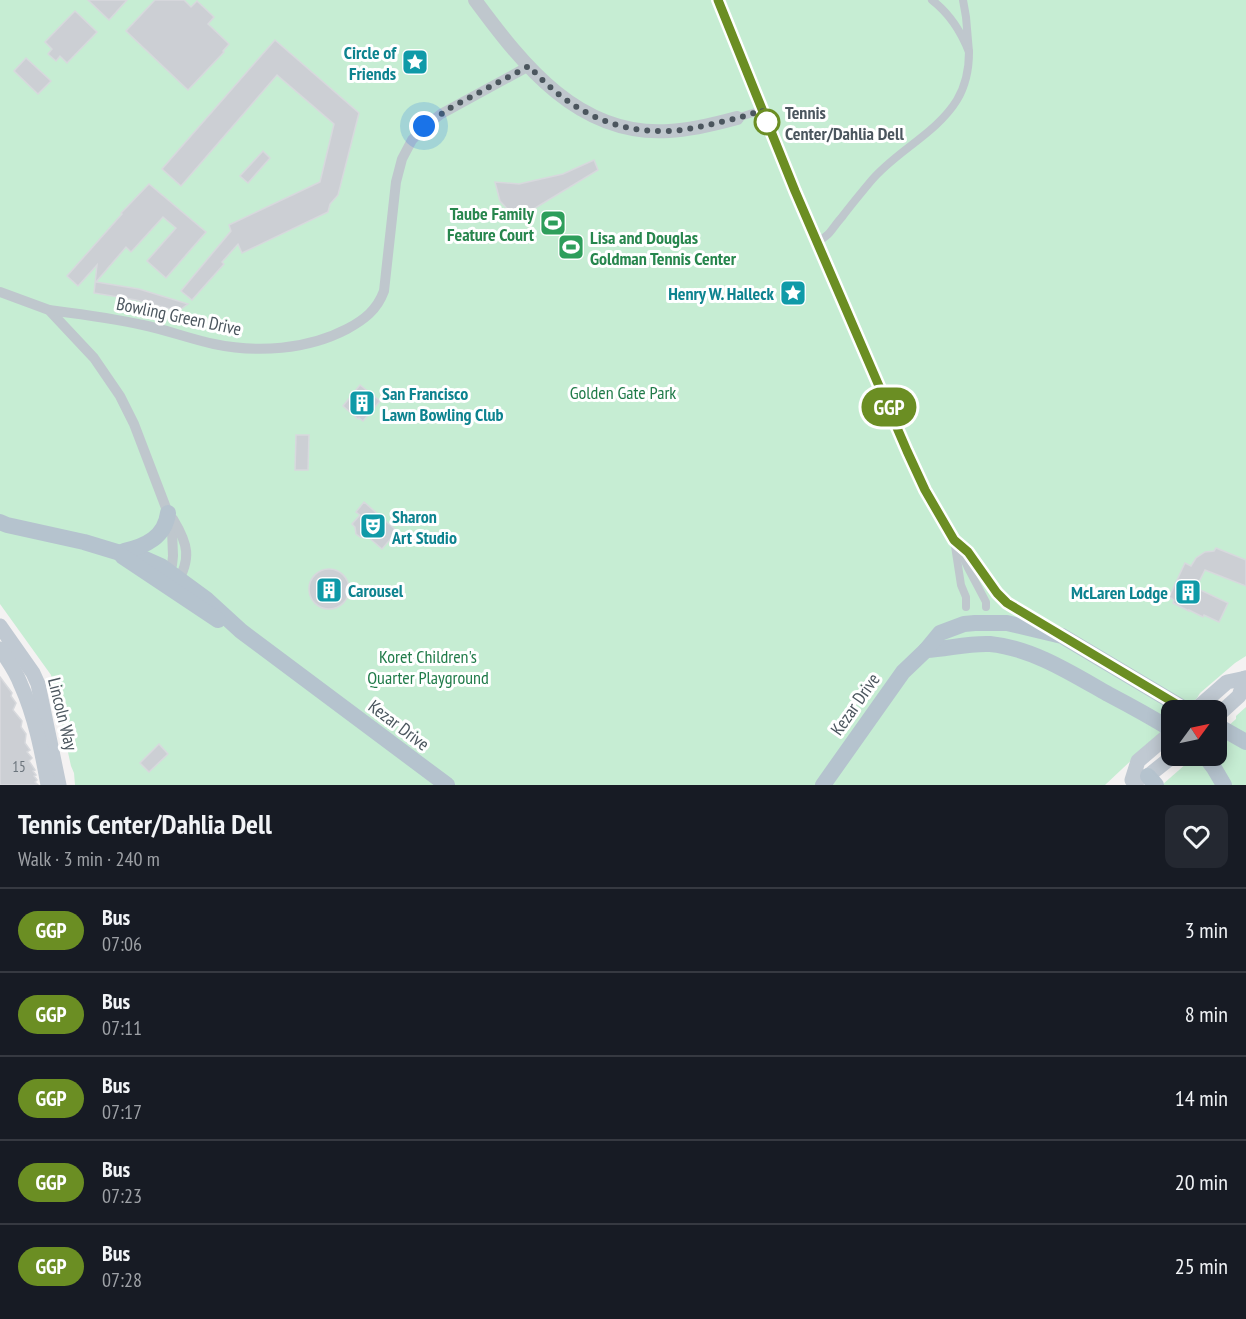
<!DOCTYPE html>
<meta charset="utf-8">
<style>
:root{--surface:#171b24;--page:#242831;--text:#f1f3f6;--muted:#9ea1a6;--line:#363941}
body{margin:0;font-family:"PT Sans Narrow",sans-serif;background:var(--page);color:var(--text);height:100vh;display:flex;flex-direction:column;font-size:22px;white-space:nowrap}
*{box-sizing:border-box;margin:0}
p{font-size:20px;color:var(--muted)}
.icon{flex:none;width:33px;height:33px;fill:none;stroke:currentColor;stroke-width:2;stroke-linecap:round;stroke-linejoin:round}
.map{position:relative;height:785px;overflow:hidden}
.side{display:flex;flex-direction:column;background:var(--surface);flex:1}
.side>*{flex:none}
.badge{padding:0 12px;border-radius:20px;font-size:21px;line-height:39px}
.needle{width:39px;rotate:57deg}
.controls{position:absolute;left:1161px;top:700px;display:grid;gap:12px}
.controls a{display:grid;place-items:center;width:66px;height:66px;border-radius:12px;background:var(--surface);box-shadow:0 3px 15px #0003;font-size:30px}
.you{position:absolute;width:30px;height:30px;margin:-15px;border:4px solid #fff;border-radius:50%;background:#1a73e8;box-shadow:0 0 0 9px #1a73e833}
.map>.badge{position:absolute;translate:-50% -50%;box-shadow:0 0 0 3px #fff}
.round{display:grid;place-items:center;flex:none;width:63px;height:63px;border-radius:12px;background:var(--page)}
.head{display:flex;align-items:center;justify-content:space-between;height:102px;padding:0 18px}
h1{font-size:28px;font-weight:700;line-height:45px}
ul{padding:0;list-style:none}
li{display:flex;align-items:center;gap:18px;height:84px;padding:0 18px;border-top:2px solid var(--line)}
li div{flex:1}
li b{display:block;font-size:22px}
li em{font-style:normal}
li .badge{min-width:66px;font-weight:700;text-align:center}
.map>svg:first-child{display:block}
</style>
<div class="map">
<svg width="1246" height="785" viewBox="0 0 1246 785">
<rect width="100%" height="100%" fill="#f4f2f2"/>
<g fill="#c6edd3">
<path d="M 0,0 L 1246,0 L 1246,656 L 1235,663 L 1200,693 L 1197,698 L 1184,711 L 1172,711 L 1171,723 L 1105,785 L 75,785 L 74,773 L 71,766 L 51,675 L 0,604 Z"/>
<path d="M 1246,707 L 1246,785 L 1162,785 L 1195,756 L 1216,756 L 1217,736 L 1236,719 L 1236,716 Z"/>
</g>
<g fill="#cccfd4" stroke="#d7d9dd" stroke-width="1.5">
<path d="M 88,0 L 127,0 L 109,20 Z"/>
<path d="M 155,0 L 184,0 L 191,7 L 197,1 L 214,17 L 208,24 L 229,44 L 223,51 L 224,52 L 188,90 L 126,31 Z"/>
<path d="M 75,11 L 97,32 L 67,63 L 60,56 L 56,61 L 48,54 L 52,49 L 45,42 Z"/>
<path d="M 275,40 L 359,113 L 338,195 L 330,204 L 328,212 L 242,253 L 238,244 L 222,262 L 224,264 L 192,300 L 181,291 L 231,231 L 229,225 L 320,182 L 334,124 L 277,75 L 181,186 L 162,169 Z"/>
<path d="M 26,58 L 51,81 L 38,94 L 14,71 Z"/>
<path d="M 263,151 L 270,158 L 248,183 L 240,176 Z"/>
<path d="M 594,160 L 598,170 L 517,219 L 500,201 L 495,182 L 519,184 L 563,174 Z"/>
<path d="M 149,184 L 206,232 L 166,278 L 147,261 L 176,228 L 163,217 L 131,252 L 126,247 L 96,282 L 139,289 L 188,304 L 178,311 L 136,300 L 94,293 L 97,265 L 78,286 L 67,276 L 122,214 L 121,213 L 127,207 Z"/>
<path d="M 360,385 L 380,401 L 363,421 L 359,418 L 358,419 L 343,406 Z"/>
<path d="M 296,435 L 309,435 L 308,470 L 295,470 Z"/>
<path d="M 364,502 L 397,531 L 382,549 L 367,536 L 360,537 L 356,534 L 355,527 L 352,524 L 360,515 L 356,512 Z"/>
<path d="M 1216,548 L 1246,560 L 1246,586 L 1205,570 L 1196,588 L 1228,603 L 1219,622 L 1204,615 L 1203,617 L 1189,610 L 1189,611 L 1173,603 L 1174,600 L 1169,597 L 1185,563 L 1191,566 L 1196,558 L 1205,552 L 1214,551 Z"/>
<circle cx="329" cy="589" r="20"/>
<path d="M 0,677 L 12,693 L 11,696 L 16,703 L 13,710 L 22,721 L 21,727 L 26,734 L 25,743 L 30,750 L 27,752 L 32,758 L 29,761 L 35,770 L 33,771 L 36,775 L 34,776 L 37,780 L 35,782 L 38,785 L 0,785 Z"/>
<path d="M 159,744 L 168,754 L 149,772 L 140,763 Z"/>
</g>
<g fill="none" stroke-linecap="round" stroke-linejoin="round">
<g stroke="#bfc7cd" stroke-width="8">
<path d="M 718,0 L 752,88 L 802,207 L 907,451 L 925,490 L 962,554 L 968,568 L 986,602 L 986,607"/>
<path d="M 932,0 C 950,14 961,31 969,52 L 966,17 L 963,0"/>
<path d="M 737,118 L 762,110"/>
<path d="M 817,242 C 831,235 832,228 842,217 C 851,205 861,193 871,181 C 896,151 936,134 957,100 C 966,85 969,69 969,52"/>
<path d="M 894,420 L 913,413"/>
<path d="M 955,546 L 961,585 L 966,597 L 966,607"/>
<path d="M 961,546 C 976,559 983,577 995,591 C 1009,607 1028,616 1046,626"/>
</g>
<g stroke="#bfc7cd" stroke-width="10">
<path d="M 0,292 L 49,310 L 94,358 L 120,396 L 134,424 L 168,513 L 172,530 L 173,556 L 172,565 L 168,575"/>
<path d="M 49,310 C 80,314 112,318 143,325 C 167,330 190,339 214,344 C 257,353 307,350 347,329 C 364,320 377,310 384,291 L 396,182 L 402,159 L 412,140 L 424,127 L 441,114 L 529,66"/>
<path d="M 173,519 C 188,544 192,558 176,585"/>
</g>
<path stroke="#bfc7cd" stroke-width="14" d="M 475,0 C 523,65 579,137 669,131 C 692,130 715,124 737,118"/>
<g stroke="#c0c9d2" stroke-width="15">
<path d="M 0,626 L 33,673 L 38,684 L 59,785"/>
<path d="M 0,649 C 8,660 16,672 21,685 C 35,716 42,752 48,785"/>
<path d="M 1194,711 L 1227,682 L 1246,678"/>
<path d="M 1216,717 L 1239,696 L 1245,678"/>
<path d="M 1136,779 L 1148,776 L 1173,756"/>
<path d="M 1132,780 L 1138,761 L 1172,732"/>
</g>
<g stroke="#b5c3ce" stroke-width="16">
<path d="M 0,522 L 7,525 L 84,542 L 117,552 L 134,554 L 161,566 L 206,599 L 241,631 L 447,785"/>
<path d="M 124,551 C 146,546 165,537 168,513"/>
<path d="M 122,556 L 218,620"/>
<path d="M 926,650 C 947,649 968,643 990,644 C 1032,648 1071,673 1108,694 C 1129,705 1151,717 1172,730"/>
<path d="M 1216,725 L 1246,742"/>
<path d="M 1205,756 L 1214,768 L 1224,785"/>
<path d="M 1148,776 L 1156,785"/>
<path d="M 823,785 L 903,672 L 926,650 L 940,633 L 964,624 L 975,623 L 1007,623 L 1062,636 L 1188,711"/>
</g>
</g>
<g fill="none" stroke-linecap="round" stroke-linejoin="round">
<defs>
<path id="line" d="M 718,0 L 795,191 L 907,451 L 925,490 L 954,540 L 968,552 L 997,593 L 1007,603 L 1188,711"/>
</defs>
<use href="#line" stroke="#fff" stroke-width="14"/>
<use href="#line" stroke="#6b8e23" stroke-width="9"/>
<path stroke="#4b565e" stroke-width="6" stroke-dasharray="0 10.8" d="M 424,126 L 450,108 L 529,66 C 566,107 610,133 667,131 C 680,131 694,128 708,125 C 726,121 744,117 762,110 L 767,122"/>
</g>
<defs>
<symbol id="sight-square" viewBox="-11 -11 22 22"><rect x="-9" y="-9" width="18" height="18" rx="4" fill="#0f9aa8" stroke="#fff"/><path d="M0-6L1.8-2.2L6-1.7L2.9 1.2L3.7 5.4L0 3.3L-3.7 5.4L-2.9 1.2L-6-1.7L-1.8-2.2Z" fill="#fff"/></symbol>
<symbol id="stadium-square" viewBox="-11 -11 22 22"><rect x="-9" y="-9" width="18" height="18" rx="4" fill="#2e9e5b" stroke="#fff"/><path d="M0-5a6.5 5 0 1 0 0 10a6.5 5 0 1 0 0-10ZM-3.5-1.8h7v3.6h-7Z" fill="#fff"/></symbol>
<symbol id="building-square" viewBox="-11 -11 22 22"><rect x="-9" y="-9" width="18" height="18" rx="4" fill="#0f9aa8" stroke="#fff"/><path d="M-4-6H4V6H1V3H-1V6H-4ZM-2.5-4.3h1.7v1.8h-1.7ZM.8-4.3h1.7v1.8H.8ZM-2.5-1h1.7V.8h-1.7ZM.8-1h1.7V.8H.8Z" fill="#fff"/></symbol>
<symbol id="theatre-square" viewBox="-11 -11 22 22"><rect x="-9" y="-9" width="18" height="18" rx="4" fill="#0f9aa8" stroke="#fff"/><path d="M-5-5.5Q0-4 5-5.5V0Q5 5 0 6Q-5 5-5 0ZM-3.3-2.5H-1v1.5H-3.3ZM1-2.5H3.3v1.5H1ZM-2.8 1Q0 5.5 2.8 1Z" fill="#fff"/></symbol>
</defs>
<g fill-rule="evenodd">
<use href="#sight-square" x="400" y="47" width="30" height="30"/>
<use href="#stadium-square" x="538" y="208" width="30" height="30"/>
<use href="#stadium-square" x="556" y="232" width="30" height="30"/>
<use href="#sight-square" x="778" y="278" width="30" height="30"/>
<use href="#building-square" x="347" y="388" width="30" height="30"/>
<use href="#theatre-square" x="358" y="511" width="30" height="30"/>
<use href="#building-square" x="314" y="575" width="30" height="30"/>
<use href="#building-square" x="1173" y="577" width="30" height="30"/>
</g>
<circle fill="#fff" stroke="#6b8e23" stroke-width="3" cx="767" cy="122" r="12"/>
<g text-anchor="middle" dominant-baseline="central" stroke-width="6" stroke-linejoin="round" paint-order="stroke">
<g font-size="15" fill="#6b747c">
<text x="19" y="766">15</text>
</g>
<g font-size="18" font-weight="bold" fill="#0d838f" stroke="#fff" text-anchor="end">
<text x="396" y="52">Circle of<tspan x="396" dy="21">Friends</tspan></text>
<text x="774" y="293">Henry W. Halleck</text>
<text x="382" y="393" text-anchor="start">San Francisco<tspan x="382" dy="21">Lawn Bowling Club</tspan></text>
<text x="392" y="516" text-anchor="start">Sharon<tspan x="392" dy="21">Art Studio</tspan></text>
<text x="348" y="590" text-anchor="start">Carousel</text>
<text x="1168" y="592">McLaren Lodge</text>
</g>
<g font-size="18" font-weight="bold" fill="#4b565e" stroke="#fff" text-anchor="start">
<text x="785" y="112">Tennis<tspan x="785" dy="21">Center/Dahlia Dell</tspan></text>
</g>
<g font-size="18" font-weight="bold" fill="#27864d" stroke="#fff" text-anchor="end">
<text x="534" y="213">Taube Family<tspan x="534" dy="21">Feature Court</tspan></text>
<text x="590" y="237" text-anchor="start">Lisa and Douglas<tspan x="590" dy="21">Goldman Tennis Center</tspan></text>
</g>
<g font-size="18" fill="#4b565e" stroke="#fff">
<text transform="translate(179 316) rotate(12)">Bowling Green Drive</text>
<text transform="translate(855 704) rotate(-55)">Kezar Drive</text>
<text transform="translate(63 714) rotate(76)">Lincoln Way</text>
<text transform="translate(399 725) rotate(37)">Kezar Drive</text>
</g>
<g font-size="18" fill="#207b49" stroke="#fff">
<text x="623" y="392">Golden Gate Park</text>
<text x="428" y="656">Koret Children's<tspan x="428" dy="21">Quarter Playground</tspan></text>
</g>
</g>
</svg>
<div class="controls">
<a><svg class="needle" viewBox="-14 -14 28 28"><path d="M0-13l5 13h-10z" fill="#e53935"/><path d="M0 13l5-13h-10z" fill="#9ea1a6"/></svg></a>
</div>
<div class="you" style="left:424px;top:126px"></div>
<b class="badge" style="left:889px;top:407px;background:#6b8e23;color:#fff">GGP</b>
</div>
<section class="side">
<div class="head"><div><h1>Tennis Center/Dahlia Dell</h1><p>Walk · 3 min · 240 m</p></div><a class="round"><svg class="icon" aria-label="heart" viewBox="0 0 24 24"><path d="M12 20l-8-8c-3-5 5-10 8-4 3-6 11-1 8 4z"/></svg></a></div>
<ul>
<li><span class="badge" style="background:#6b8e23;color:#fff">GGP</span><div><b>Bus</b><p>07:06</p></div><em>3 min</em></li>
<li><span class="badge" style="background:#6b8e23;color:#fff">GGP</span><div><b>Bus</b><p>07:11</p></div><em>8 min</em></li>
<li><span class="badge" style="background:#6b8e23;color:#fff">GGP</span><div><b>Bus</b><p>07:17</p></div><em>14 min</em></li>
<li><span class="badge" style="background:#6b8e23;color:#fff">GGP</span><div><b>Bus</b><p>07:23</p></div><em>20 min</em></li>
<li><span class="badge" style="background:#6b8e23;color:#fff">GGP</span><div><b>Bus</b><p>07:28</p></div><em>25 min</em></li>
</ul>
</section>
